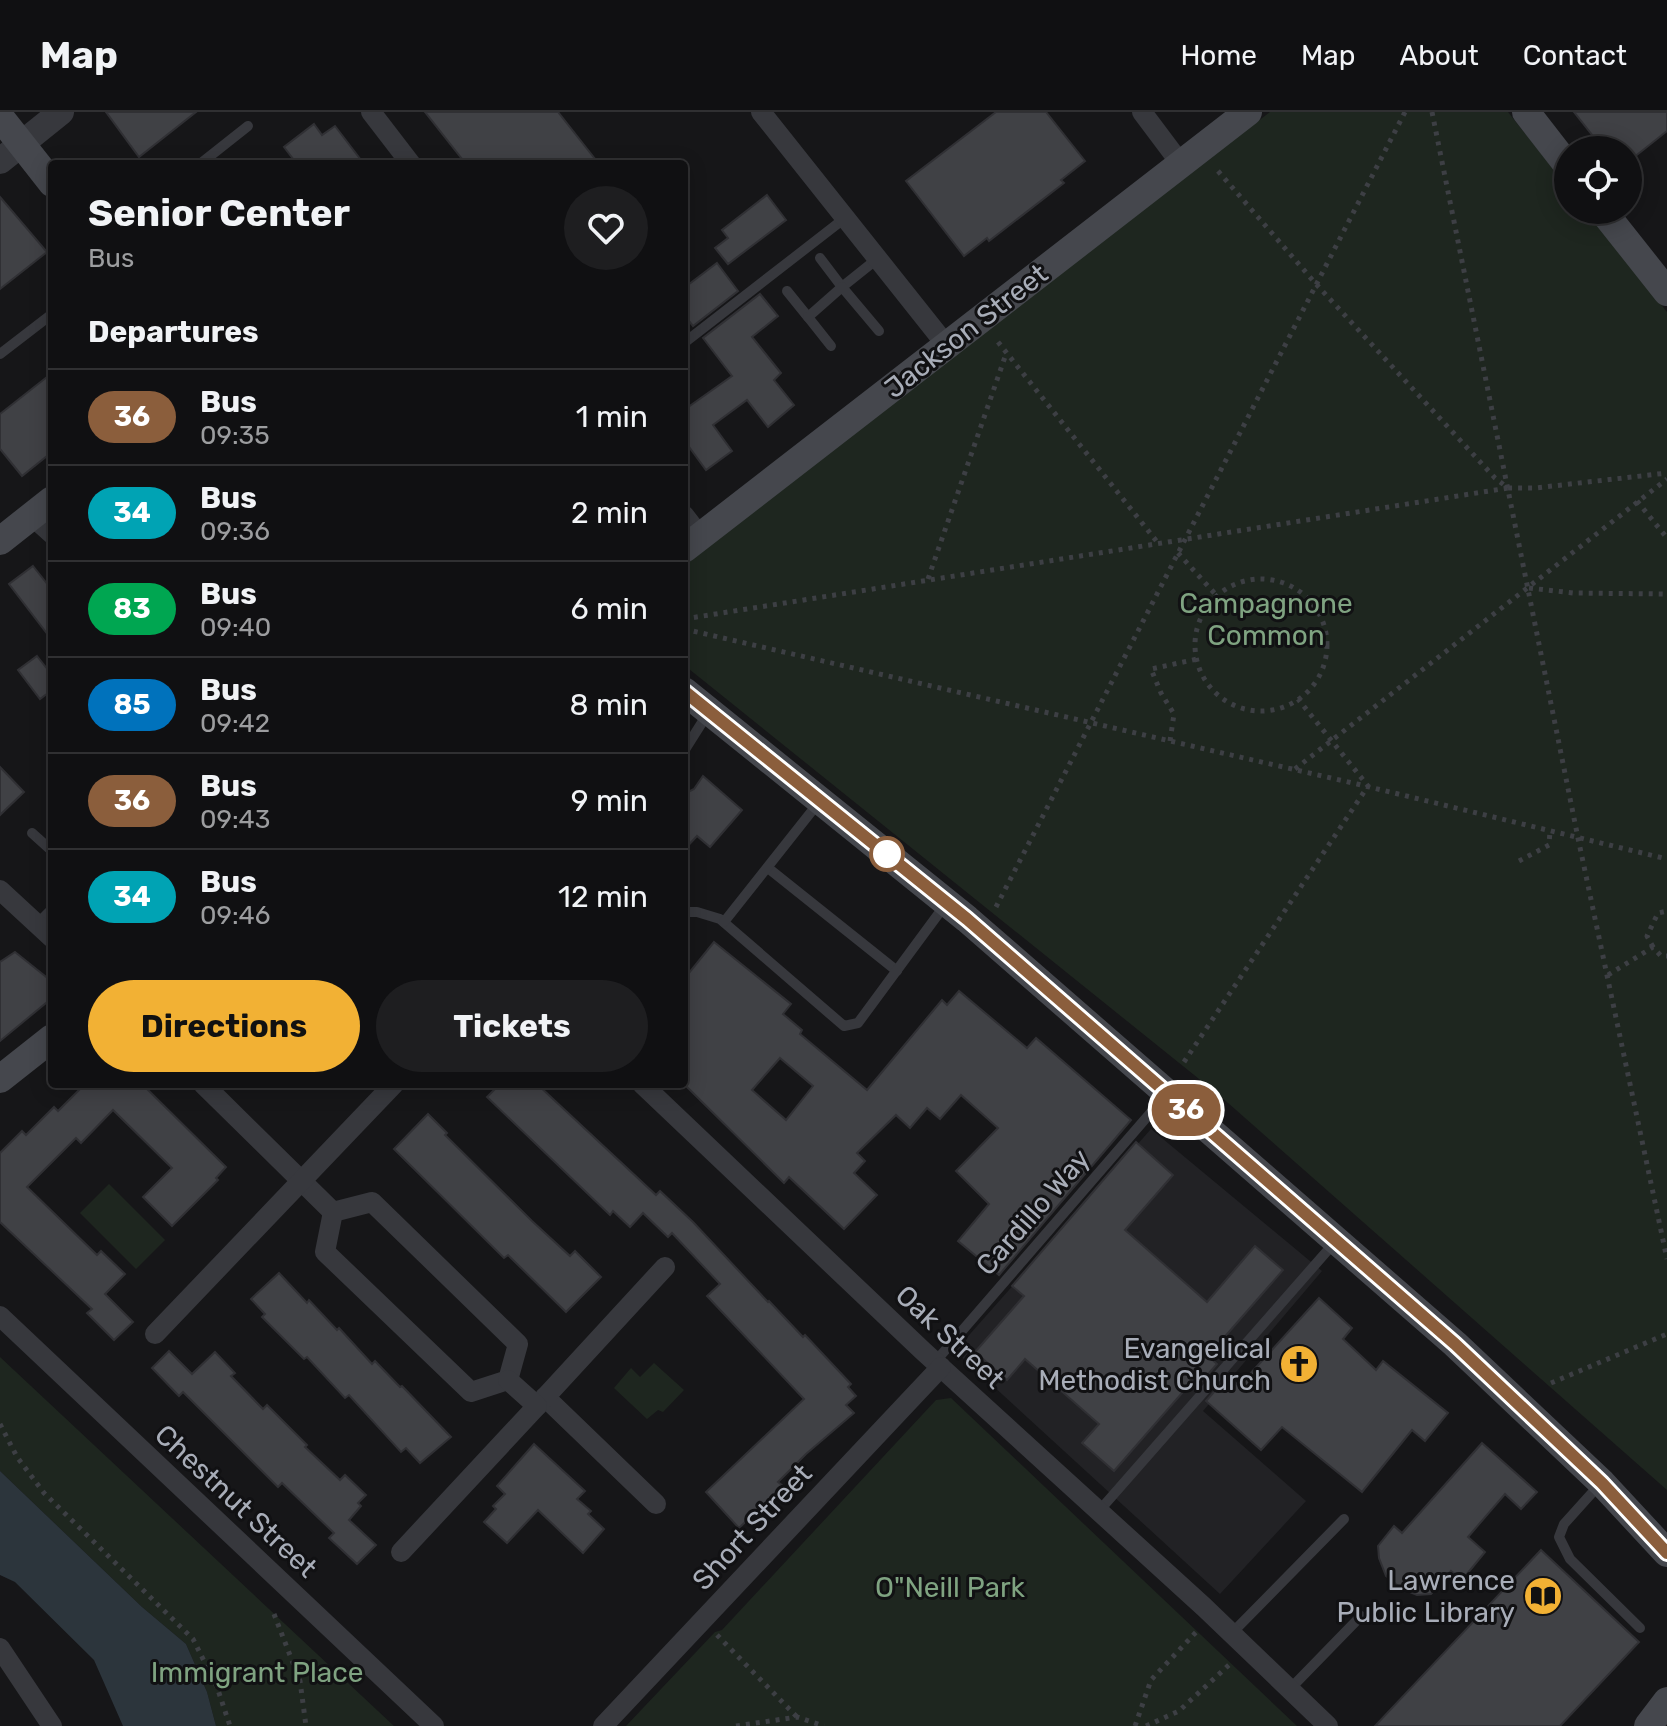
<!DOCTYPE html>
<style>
:root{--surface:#101012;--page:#1e1e20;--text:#f1f3f6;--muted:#9c9d9f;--line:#303032;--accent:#f2b134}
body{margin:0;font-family:Rubik,sans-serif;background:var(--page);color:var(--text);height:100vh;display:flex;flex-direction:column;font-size:30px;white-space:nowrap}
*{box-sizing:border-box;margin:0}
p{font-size:26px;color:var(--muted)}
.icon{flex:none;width:44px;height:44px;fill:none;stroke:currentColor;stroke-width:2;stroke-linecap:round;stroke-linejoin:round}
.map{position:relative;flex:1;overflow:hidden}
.panel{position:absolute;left:48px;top:48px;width:640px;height:928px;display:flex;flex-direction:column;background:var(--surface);border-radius:8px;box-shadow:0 4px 20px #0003,0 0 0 2px var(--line)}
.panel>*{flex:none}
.badge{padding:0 16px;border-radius:26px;font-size:28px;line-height:52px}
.controls{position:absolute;left:1554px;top:24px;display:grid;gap:16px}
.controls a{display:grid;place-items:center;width:88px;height:88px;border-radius:50%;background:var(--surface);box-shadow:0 4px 20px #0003,0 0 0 2px var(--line);font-size:40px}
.map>.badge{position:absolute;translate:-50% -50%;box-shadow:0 0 0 4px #fff}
h2{padding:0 40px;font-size:30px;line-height:72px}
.round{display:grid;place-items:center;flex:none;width:84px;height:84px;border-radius:42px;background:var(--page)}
.overview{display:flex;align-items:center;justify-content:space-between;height:136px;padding:0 40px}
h1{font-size:38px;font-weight:700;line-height:60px}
.primary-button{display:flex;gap:16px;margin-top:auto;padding:16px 40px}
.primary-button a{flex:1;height:92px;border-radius:48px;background:var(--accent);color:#111;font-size:32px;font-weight:700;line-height:92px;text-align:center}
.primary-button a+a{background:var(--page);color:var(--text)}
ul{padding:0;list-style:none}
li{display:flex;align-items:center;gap:24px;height:96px;padding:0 40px;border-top:2px solid var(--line)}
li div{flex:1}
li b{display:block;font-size:30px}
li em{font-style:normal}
li .badge{min-width:88px;font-weight:700;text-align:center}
header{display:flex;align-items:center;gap:48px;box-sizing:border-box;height:112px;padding:0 40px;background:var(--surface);border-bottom:2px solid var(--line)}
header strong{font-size:38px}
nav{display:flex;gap:44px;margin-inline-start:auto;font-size:28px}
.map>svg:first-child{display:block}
</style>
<header>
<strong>Map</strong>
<nav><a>Home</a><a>Map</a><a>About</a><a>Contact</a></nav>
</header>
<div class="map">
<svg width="1667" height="1614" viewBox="0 0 1667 1614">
<rect width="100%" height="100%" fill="#161618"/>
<path fill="#222225" d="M 1151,1017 L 1322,1159 L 1203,1299 L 1306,1389 L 1220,1482 L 955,1239 Z"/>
<g fill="#1e261f">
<path d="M 1270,0 L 1508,0 L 1568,75 L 1568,98 L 1586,98 L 1667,200 L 1667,1378 L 1219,983 L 684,553 L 684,447 Z"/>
<path d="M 109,1072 L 165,1128 L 136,1157 L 80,1101 Z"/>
<path d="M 0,1245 L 394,1614 L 216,1614 L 207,1580 L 186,1532 L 142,1495 L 0,1359 Z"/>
<path d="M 654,1251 L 684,1278 L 663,1300 L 658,1298 L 647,1307 L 614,1276 L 631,1256 L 640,1265 Z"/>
<path d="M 951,1286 L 1297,1614 L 626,1614 L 715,1520 L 722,1518 L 936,1288 Z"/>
</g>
<path fill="#2c353c" d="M 0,1359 L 142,1495 L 186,1532 L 207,1580 L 216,1614 L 123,1614 L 94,1548 L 15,1470 L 0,1463 Z"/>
<g fill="#404145" stroke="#303034" stroke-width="2" fill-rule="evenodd">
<path d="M 106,0 L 196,0 L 139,45 Z"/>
<path d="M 425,0 L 558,0 L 599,52 L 466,52 Z"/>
<path d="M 996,0 L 1046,0 L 1085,49 L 1061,68 L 1064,71 L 989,129 L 987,126 L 964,144 L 906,69 Z"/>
<path d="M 1574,0 L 1667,0 L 1667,19 L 1628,50 L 1628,38 L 1604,38 Z"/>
<path d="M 314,12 L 322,23 L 335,14 L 364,52 L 297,52 L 284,35 Z"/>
<path d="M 767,83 L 786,108 L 728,152 L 715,136 L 728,126 L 722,118 Z"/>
<path d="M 0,85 L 47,140 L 0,177 Z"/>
<path d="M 717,151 L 738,179 L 693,214 L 684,203 L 684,176 Z"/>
<path d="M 760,182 L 778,204 L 752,225 L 781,261 L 774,268 L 794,293 L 768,315 L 747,288 L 713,313 L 732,339 L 706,358 L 684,328 L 684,298 L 732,264 L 703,226 Z"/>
<path d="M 52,261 L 52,340 L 22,364 L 0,337 L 0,302 Z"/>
<path d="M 33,454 L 52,478 L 52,528 L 9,472 Z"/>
<path d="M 37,544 L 52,563 L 52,578 L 40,587 L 18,558 Z"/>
<path d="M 0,655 L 24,680 L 0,703 Z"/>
<path d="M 703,664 L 742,698 L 710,735 L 697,724 L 684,738 L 684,682 L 694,677 Z"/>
<path d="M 714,830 L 791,892 L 783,902 L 802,918 L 800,922 L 867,978 L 942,888 L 947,893 L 959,879 L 1027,936 L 1036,926 L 1131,1008 L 999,1163 L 958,1129 L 989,1092 L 956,1059 L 998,1016 L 961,983 L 940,1007 L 927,996 L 910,1016 L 896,1003 L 857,1041 L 865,1049 L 854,1061 L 877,1083 L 844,1117 L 789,1065 L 784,1071 L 684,972 L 684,867 ZM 780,946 L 813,974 L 786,1008 L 752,978 Z"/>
<path d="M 15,840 L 50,868 L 52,886 L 0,929 L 0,850 Z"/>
<path d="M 85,972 L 142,972 L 226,1055 L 216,1066 L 218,1068 L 172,1114 L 143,1085 L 172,1056 L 113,998 L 81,1031 L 76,1026 L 27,1075 L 97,1143 L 101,1139 L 125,1162 L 105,1182 L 133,1210 L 114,1228 L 87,1201 L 92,1197 L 0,1110 L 0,1041 L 22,1019 L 26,1023 L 54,995 L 58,999 Z"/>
<path d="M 500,972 L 537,972 L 656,1083 L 660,1079 L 693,1110 L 768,1190 L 769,1189 L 803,1225 L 805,1223 L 851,1272 L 848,1275 L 856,1284 L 846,1293 L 854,1301 L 806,1342 L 778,1370 L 783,1374 L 739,1416 L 706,1380 L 804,1287 L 707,1184 L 720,1172 L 672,1121 L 668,1125 L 643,1101 L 630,1115 L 613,1099 L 610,1103 L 487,985 Z"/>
<path d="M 428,1002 L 447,1021 L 445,1023 L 532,1109 L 570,1144 L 575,1139 L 601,1165 L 566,1200 L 508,1143 L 504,1146 L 394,1037 Z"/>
<path d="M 1136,1030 L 1173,1063 L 1125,1118 L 1207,1190 L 1255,1134 L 1283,1158 L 1208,1244 L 1217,1252 L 1194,1278 L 1189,1273 L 1114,1359 L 1082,1331 L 1099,1312 L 1025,1247 L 1007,1268 L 975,1240 L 1024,1184 L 1012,1174 Z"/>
<path d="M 279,1161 L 307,1191 L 309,1188 L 337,1218 L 339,1216 L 372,1252 L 375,1249 L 400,1275 L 402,1274 L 451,1325 L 420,1351 L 406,1336 L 401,1340 L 349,1283 L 345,1286 L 307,1245 L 304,1247 L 262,1205 L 265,1202 L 251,1187 Z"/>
<path d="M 1319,1186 L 1352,1216 L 1343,1227 L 1376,1258 L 1383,1249 L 1448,1301 L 1425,1329 L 1412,1318 L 1362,1380 L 1282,1315 L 1261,1338 L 1206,1289 L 1228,1264 L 1239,1274 Z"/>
<path d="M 169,1239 L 192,1262 L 215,1240 L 235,1261 L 231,1264 L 263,1297 L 267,1293 L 307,1333 L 305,1335 L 340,1368 L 345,1363 L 366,1383 L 358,1391 L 361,1394 L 349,1408 L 376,1433 L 357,1452 L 329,1426 L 334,1421 L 282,1371 L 278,1375 L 183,1280 L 179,1284 L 152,1256 Z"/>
<path d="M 1482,1331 L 1537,1380 L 1521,1397 L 1505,1382 L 1468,1425 L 1485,1440 L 1462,1468 L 1451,1459 L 1431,1482 L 1417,1483 L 1402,1477 L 1386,1464 L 1379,1446 L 1378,1434 L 1394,1414 L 1402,1421 Z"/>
<path d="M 534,1332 L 585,1379 L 577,1387 L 591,1399 L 588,1402 L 604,1417 L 583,1441 L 538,1398 L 507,1431 L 484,1410 L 496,1397 L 493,1394 L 505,1382 L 497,1374 Z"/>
<path d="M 1541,1438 L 1639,1530 L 1560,1614 L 1375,1614 Z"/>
</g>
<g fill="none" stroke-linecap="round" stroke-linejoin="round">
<g stroke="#3d3f44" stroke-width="5" stroke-dasharray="4 6" stroke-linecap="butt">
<path d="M 1432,0 L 1578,726 L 1667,1147"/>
<path d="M 1218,59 L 1316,172 L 1495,366 L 1508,376 L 1535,376 L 1667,361"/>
<path d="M 998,230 L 1158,431"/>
<path d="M 1637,389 L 1667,426"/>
<path d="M 1178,441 L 1217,484"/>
<path d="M 928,467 L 1006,242"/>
<circle cx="1261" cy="533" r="66"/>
<path d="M 1529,476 L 1573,481 L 1667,482"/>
<path d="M 684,507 L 1508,376"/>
<path d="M 684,517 L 1357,672 L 1667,747"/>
<path d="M 1170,629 L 1174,602 L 1161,581 L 1151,557 L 1197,547"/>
<path d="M 1295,657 L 1667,367"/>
<path d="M 1519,749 L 1549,733 L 1550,719"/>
<path d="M 996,795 L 1405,0"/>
<path d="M 1653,835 L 1647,824 L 1658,801 L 1667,799"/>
<path d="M 1608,863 L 1653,835 L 1661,844 L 1667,844"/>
<path d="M 1184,950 L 1368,674 L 1298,587"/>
<path d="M 1551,1271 L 1667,1222"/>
<path d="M 0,1312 L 17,1345 L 44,1381 L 193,1527 L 217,1575 L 230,1614"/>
<path d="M 274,1502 L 300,1569 L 306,1614"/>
<path d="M 717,1523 L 797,1605"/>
<path d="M 736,1614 L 797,1605 L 824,1614"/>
<path d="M 1135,1614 L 1151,1568 L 1198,1518"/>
<path d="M 1146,1614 L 1179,1599 L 1231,1551"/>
</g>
<g stroke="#37383d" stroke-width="10">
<path d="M 200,52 L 248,14"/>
<path d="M 820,146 L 842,175 L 877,147"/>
<path d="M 787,179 L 808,205"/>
<path d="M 684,231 L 845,106"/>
<path d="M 831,234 L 808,205 L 842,175 L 879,219"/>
<path d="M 0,242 L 52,202"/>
<path d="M 684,639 L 708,601"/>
<path d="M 32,721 L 52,739"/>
<path d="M 768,756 L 897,859"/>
<path d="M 684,800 L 697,800 L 720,807 L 844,914 L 858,911 L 945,793"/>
<path d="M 724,810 L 819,690"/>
<path d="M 37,812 L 52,797"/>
<path d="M 935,1250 L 1166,983"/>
<path d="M 1600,1372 L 1564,1412 L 1559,1425 L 1570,1447 L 1640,1516"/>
<path d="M 1099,1399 L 1335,1130"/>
<path d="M 1232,1521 L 1344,1407"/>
<path d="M 1290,1577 L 1361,1504"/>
</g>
<g stroke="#37383d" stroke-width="20">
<path d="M 371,0 L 411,52"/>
<path d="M 761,0 L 947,234"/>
<path d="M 1142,0 L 1181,52"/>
<path d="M 684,403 L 701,425"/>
<path d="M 32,404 L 52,422"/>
<path d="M 0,778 L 52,826"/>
<path d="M 203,972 L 333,1100 L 325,1140 L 471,1280 L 508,1268 L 518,1232 L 372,1090 L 333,1100"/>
<path d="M 642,972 L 923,1239 L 1204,1495 L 1328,1614"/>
<path d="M 0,1204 L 434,1614"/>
<path d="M 155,1222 L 394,972"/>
<path d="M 545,1285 L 656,1392"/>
<path d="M 537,1294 L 665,1155"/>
<path d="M 401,1440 L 537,1294 L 508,1268"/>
<path d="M 0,1536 L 52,1614"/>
<path d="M 603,1614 L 941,1255"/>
</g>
<path stroke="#37383d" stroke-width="26" d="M 0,49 L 61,0"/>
<g stroke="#45474d" stroke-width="28">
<path d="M 1526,0 L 1568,54"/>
<path d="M 0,5 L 52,71"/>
<path d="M 1602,98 L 1667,180"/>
<path d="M 0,429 L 52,388"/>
<path d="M 684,437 L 1248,0"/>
<path d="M 684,579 L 967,807 L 1455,1232 L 1602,1371 L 1667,1441"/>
<path d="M 0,967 L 52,926"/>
<path d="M 1648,1614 L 1667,1589"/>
</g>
</g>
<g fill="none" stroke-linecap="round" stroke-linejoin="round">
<defs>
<path id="line" d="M 684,579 L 967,807 L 1455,1232 L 1602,1371 L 1667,1441"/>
</defs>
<use href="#line" stroke="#fff" stroke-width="18"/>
<use href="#line" stroke="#8b5e3c" stroke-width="12"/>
</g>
<defs>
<symbol id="church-disc" viewBox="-11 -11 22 22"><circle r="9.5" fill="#f2b134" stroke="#111113"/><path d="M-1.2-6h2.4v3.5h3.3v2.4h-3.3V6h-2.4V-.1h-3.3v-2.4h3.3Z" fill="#111"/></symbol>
<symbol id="library-disc" viewBox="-11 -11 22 22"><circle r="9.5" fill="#f2b134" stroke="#111113"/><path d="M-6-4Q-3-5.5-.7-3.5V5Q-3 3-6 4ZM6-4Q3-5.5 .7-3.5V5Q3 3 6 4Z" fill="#111"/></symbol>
</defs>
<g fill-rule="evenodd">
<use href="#church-disc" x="1277" y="1230" width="44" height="44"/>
<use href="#library-disc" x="1521" y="1462" width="44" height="44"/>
</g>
<circle fill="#fff" stroke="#8b5e3c" stroke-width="4" cx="887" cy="742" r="16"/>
<g text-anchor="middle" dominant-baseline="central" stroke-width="6" stroke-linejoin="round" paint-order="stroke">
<g font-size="28" fill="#a8adb8" stroke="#111113">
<text transform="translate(966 219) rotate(-38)">Jackson Street</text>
<text transform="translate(1033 1100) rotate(-49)">Cardillo Way</text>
<text transform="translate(950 1225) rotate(43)">Oak Street</text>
<text transform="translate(236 1389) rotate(43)">Chestnut Street</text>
<text transform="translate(752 1415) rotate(-47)">Short Street</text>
</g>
<g font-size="28" fill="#7fa381" stroke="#111113">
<text x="1266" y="491">Campagnone<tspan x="1266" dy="32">Common</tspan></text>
<text x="950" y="1475">O"Neill Park</text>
<text x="257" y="1560">Immigrant Place</text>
</g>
<g font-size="28" fill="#a8adb8" stroke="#111113" text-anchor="end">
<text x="1271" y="1236">Evangelical<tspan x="1271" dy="32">Methodist Church</tspan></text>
<text x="1515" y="1468">Lawrence<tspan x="1515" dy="32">Public Library</tspan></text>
</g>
</g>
</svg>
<div class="controls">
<a><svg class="icon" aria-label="locate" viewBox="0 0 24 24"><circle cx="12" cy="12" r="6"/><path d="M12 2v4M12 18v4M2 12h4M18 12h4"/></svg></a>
</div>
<b class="badge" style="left:1186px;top:998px;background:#8b5e3c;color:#fff">36</b>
<section class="panel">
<div class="overview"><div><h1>Senior Center</h1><p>Bus</p></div><a class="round"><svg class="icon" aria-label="heart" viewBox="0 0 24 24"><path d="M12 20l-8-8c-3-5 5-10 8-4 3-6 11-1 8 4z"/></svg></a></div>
<h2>Departures</h2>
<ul>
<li><span class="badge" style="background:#8b5e3c;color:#fff">36</span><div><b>Bus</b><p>09:35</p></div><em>1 min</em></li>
<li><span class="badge" style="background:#00a3b4;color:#fff">34</span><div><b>Bus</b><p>09:36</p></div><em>2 min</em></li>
<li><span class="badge" style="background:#00a651;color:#fff">83</span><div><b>Bus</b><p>09:40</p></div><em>6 min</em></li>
<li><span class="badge" style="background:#0072bc;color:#fff">85</span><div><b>Bus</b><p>09:42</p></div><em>8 min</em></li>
<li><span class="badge" style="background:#8b5e3c;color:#fff">36</span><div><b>Bus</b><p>09:43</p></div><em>9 min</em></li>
<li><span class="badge" style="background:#00a3b4;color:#fff">34</span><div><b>Bus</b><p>09:46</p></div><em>12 min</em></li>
</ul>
<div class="primary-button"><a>Directions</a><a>Tickets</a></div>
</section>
</div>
